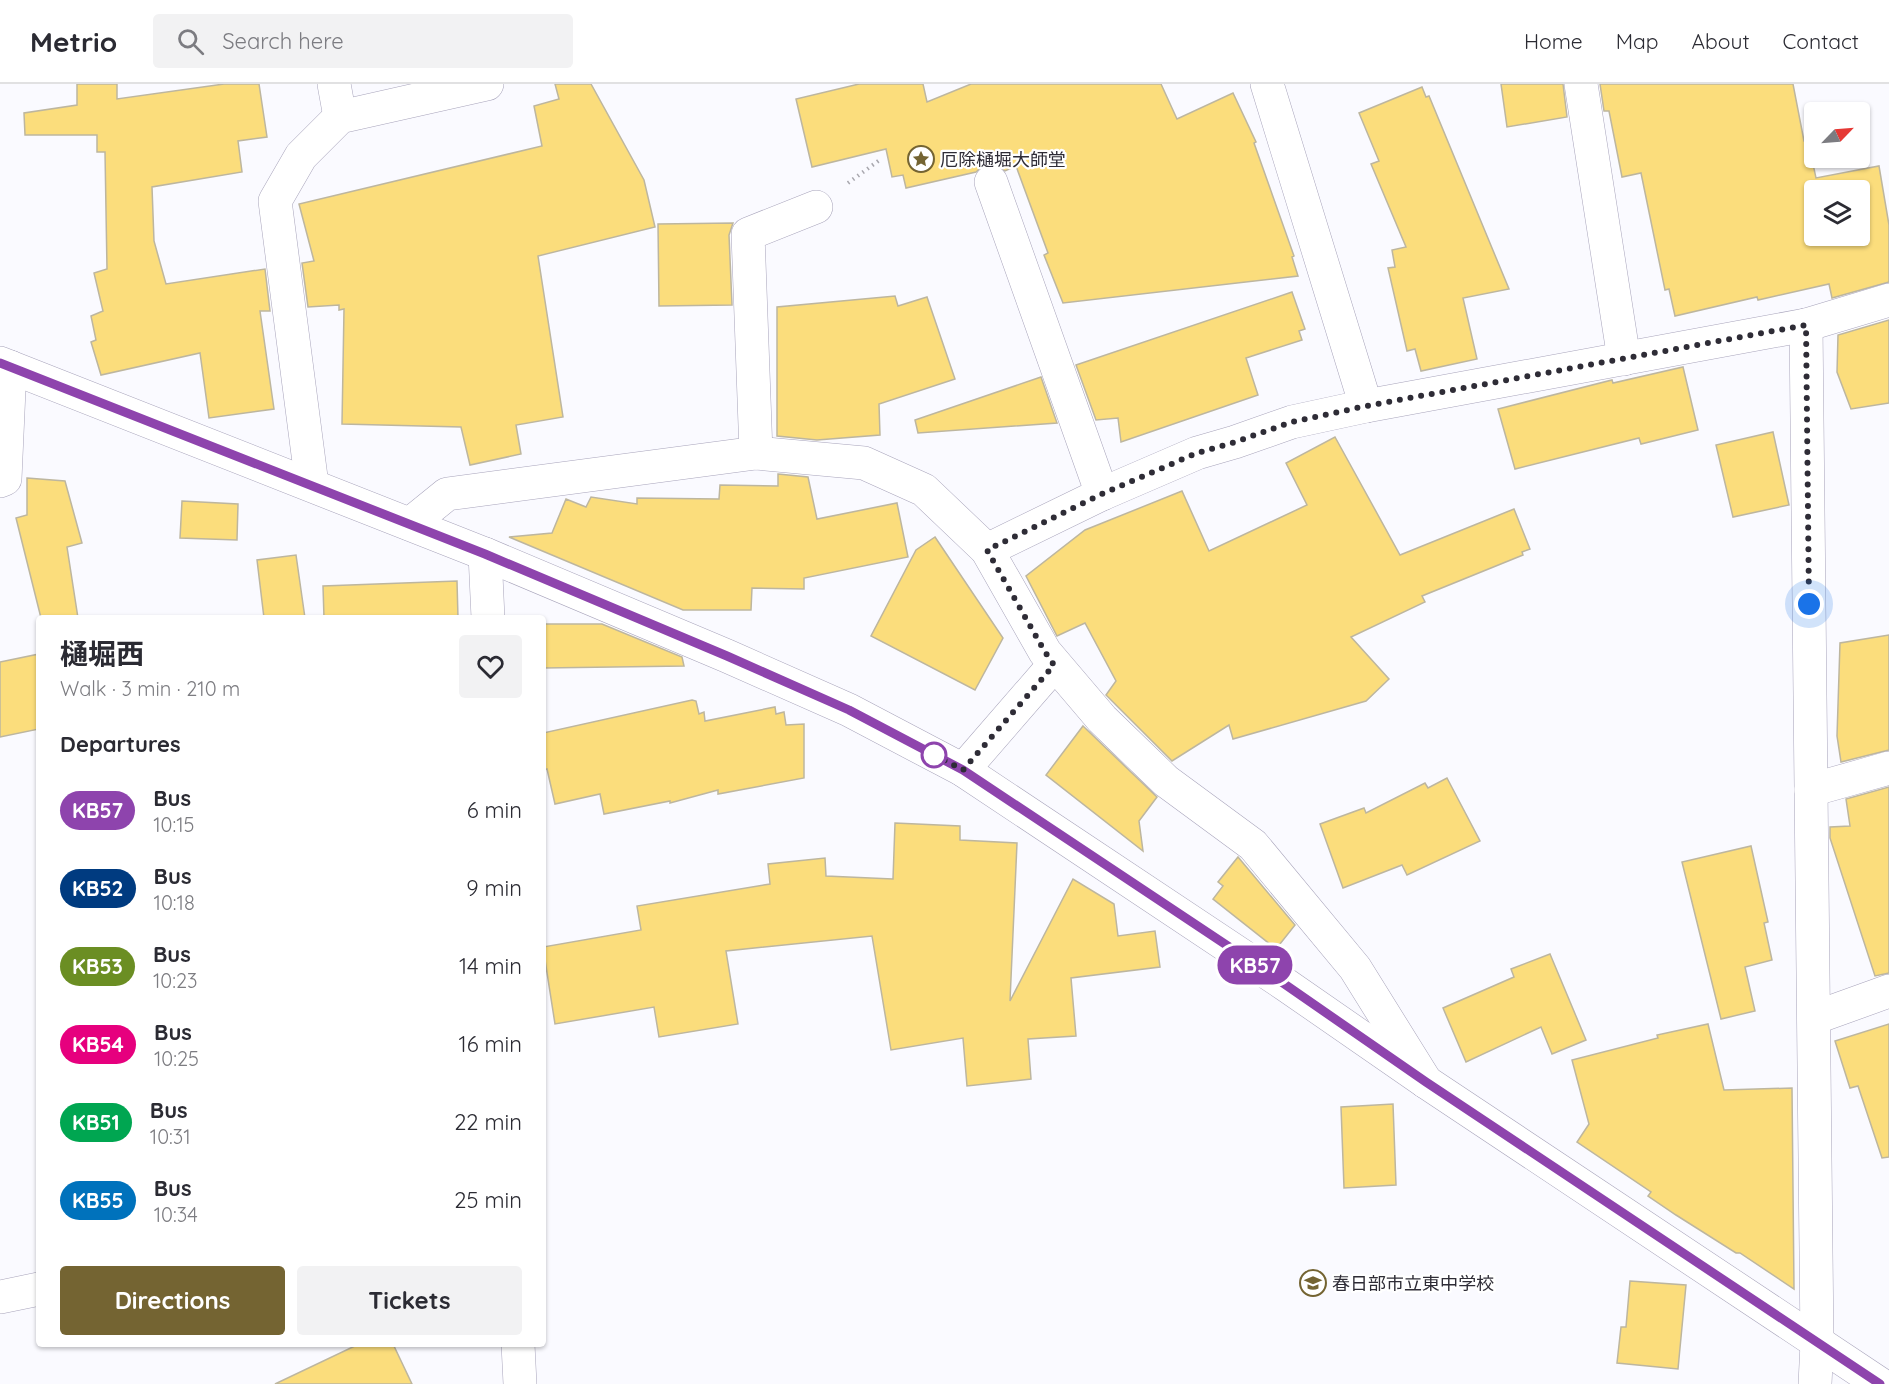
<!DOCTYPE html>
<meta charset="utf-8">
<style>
:root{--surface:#fff;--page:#f2f2f3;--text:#2b2b33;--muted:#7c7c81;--line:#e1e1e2;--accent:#746432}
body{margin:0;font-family:Quicksand,"Noto Sans JP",sans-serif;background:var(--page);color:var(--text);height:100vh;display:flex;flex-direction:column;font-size:22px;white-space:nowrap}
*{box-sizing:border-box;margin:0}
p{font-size:20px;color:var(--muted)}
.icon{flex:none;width:33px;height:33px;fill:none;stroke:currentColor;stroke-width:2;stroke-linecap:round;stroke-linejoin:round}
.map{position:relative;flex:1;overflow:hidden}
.side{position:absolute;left:36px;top:531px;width:510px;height:732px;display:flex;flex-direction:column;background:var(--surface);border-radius:6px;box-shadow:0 2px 4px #0004}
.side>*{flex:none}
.badge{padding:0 12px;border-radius:20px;font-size:21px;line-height:39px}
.needle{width:39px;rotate:65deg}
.tools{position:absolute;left:1804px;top:18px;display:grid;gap:12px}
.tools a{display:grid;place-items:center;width:66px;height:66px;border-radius:6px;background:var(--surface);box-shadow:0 2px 4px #0004;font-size:30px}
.you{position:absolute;width:30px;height:30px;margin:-15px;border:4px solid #fff;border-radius:50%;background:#1a73e8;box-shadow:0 0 0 9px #1a73e833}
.map>.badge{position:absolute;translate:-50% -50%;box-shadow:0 0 0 3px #fff}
h2{padding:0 24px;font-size:22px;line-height:54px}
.round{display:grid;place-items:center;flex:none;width:63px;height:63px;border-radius:6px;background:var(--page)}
.head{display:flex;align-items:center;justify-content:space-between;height:102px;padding:0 24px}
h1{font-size:28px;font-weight:700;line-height:45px}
.primary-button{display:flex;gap:12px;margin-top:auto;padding:12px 24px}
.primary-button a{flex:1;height:69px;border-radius:6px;background:var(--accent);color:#fff;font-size:24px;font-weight:700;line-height:69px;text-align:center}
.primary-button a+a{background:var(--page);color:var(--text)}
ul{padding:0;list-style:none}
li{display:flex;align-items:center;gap:18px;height:78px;padding:0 24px}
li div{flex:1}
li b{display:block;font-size:22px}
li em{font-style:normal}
li .badge{min-width:66px;font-weight:700;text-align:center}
header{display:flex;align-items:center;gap:36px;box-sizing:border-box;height:84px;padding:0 30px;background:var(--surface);border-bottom:2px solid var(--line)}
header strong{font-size:28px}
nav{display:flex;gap:33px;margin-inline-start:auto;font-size:21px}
.search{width:420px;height:54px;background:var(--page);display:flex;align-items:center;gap:15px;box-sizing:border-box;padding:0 21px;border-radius:6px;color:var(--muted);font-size:22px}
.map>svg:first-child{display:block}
</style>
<header>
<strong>Metrio</strong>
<div class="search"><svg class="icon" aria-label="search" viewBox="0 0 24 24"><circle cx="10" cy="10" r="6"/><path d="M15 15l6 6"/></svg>Search here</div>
<nav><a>Home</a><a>Map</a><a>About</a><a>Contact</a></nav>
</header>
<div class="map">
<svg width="1889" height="1300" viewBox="0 0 1889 1300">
<rect width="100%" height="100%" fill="#fafaff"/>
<g fill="#fbdd7c" stroke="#bdb69f" stroke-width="1.5" fill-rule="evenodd">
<path d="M 77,0 L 117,0 L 117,15 L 224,0 L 259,0 L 267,53 L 238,57 L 242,88 L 152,103 L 154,157 L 166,200 L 265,185 L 270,227 L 260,227 L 274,325 L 209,334 L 200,269 L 101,291 L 91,258 L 96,256 L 91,232 L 103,227 L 94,189 L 107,185 L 105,68 L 97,68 L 97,51 L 25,51 L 24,29 L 77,21 Z"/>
<path d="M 555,0 L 591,0 L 644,96 L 655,143 L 538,172 L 563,333 L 516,341 L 521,370 L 470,381 L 461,343 L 342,340 L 344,225 L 339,226 L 339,221 L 308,223 L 302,179 L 314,177 L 299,120 L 542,62 L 534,22 L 559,15 Z"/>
<path d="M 859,0 L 923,0 L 927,18 L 971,0 L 1161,0 L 1177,35 L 1233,9 L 1256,58 L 1254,59 L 1294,172 L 1292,173 L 1298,192 L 1063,219 L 1044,171 L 1048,169 L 1016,82 L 1005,87 L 995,80 L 985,80 L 976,88 L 906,104 L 903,91 L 892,93 L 886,65 L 812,83 L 796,15 Z"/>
<path d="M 1501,0 L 1563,0 L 1567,33 L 1507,43 Z"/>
<path d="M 1600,0 L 1793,0 L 1804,57 L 1808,57 L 1816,94 L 1879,82 L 1889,141 L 1889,198 L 1832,214 L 1829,200 L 1758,216 L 1757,213 L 1675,232 L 1669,205 L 1665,206 L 1641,89 L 1622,93 L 1609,27 L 1604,27 ZM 1815,106 L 1860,106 L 1860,152 L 1815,152 Z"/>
<path d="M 1422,3 L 1426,13 L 1429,12 L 1509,205 L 1463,214 L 1477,275 L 1421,287 L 1415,265 L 1407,267 L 1388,184 L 1395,183 L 1392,166 L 1406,163 L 1371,80 L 1379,77 L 1359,29 Z"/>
<path d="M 733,139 L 729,151 L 732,221 L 659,222 L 658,140 Z"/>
<path d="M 1292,208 L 1305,245 L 1299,247 L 1302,256 L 1246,274 L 1258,311 L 1121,358 L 1118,334 L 1096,336 L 1076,281 Z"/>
<path d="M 895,212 L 898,222 L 927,213 L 955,295 L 879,320 L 880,351 L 817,356 L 777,352 L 777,223 Z"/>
<path d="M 1889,236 L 1889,319 L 1851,325 L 1837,288 L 1838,251 Z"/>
<path d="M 1683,283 L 1698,346 L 1641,360 L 1639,354 L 1515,385 L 1498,325 L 1612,296 L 1613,299 Z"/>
<path d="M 1041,293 L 1057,339 L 918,349 L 915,336 Z"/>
<path d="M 1773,348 L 1789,421 L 1733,433 L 1716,361 Z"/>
<path d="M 1335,353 L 1400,471 L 1514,425 L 1530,465 L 1522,468 L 1523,471 L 1422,512 L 1425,518 L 1351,553 L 1389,595 L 1366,617 L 1233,655 L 1229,641 L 1172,677 L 1106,611 L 1116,597 L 1085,539 L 1057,552 L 1026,492 L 1085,446 L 1182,407 L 1209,467 L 1307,421 L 1286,379 Z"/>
<path d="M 778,390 L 808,393 L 817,435 L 897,419 L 908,473 L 804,494 L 804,505 L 752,504 L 751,526 L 683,526 L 509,453 L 552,449 L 566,415 L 586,423 L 591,413 L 637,420 L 637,414 L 719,415 L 720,401 L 778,402 Z"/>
<path d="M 27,394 L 65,397 L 82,459 L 67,463 L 78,534 L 41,534 L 16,434 L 27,431 Z"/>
<path d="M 182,417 L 238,420 L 237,456 L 180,454 Z"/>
<path d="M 935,453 L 1003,554 L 975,606 L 871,552 L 916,466 Z"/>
<path d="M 296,471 L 305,534 L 264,534 L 257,476 Z"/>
<path d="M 457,497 L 458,534 L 324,534 L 323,502 Z"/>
<path d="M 543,540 L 602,540 L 682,573 L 684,582 L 543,584 Z"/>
<path d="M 1889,551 L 1889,666 L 1841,678 L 1837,652 L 1840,559 Z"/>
<path d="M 39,570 L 39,645 L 0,653 L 0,578 Z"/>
<path d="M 692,616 L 696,617 L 699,630 L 704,628 L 705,637 L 775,623 L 776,630 L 784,628 L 786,641 L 804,640 L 804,694 L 718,710 L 718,706 L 670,719 L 670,717 L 604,730 L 600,710 L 555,720 L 547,685 L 543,686 L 543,649 Z"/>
<path d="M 1083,642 L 1157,713 L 1139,737 L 1143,767 L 1046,691 Z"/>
<path d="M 1447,694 L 1480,757 L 1407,791 L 1402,781 L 1343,804 L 1320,740 L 1364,724 L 1366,729 L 1425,699 L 1428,704 Z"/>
<path d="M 1889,703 L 1889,889 L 1875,892 L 1830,754 L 1830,743 L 1850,742 L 1846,715 Z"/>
<path d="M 895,739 L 960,742 L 960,756 L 1017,759 L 1010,917 L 1073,795 L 1114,820 L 1118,852 L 1155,847 L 1160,883 L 1071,894 L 1076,952 L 1028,955 L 1031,995 L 967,1002 L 963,954 L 891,966 L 872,852 L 726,867 L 738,940 L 659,953 L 654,923 L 555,940 L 543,863 L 641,846 L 637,822 L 770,800 L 768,780 L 825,774 L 826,792 L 893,795 Z"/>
<path d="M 1751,762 L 1768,838 L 1764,839 L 1772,876 L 1745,883 L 1755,927 L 1721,935 L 1682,778 Z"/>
<path d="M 1238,773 L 1295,841 L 1276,865 L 1213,815 L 1223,802 L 1218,798 Z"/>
<path d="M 1550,870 L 1586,956 L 1552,970 L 1541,943 L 1466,978 L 1443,924 L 1514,893 L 1511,885 Z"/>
<path d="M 1708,940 L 1724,1006 L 1792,1004 L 1794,1205 L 1740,1169 L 1736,1169 L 1676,1131 L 1648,1112 L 1651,1108 L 1577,1058 L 1589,1040 L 1572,976 L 1658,954 L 1657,951 Z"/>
<path d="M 1889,940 L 1889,1073 L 1882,1074 L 1858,1002 L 1850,1004 L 1835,957 Z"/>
<path d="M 1393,1020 L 1396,1101 L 1344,1104 L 1341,1023 Z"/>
<path d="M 1630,1197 L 1686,1201 L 1678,1285 L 1617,1279 L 1621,1243 L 1626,1243 Z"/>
<path d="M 359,1260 L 393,1260 L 412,1300 L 275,1300 Z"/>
</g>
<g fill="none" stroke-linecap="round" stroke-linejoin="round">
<defs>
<g id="minor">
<path d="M 334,0 L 340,33"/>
<path d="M 1267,0 L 1366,322"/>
<path d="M 1581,0 L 1624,275"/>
<path d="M 991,98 L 1102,410"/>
<path d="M 1806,241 L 1817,1259 L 1815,1300"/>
<path d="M 756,369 L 748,150 L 816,123"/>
<path d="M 0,397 L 5,395 L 10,283"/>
<path d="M 312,401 L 275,117 L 301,72 L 340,33 L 487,0"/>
<path d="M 410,440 L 447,410 L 756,369 L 864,379 L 924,406 L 987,466 L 1045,568 L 1102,635 L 1166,697 L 1253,761 L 1355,884 L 1426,998"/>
<path d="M 987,466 L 1102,410 L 1197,369 L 1235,358 L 1292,338 L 1366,322 L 1806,241 L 1889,216"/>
<path d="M 485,470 L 488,534"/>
<path d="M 963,686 L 1054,581"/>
<path d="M 1811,706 L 1889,684"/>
<path d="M 1814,934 L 1889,907"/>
<path d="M 0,1213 L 39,1205"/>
<path d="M 518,1260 L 520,1300"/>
</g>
<path id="major" d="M 0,279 L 485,470 L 727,572 L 849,626 L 963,686 L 1286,901 L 1426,998 L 1880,1300"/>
</defs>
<use href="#minor" stroke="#a8a4bb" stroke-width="34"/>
<use href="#major" stroke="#a8a4bb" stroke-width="34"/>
<path stroke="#a8a7ae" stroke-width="4" stroke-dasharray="1.5 4.5" stroke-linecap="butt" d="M 848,99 L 881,75"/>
<use href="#minor" stroke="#fff" stroke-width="33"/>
<use href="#major" stroke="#fff" stroke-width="33"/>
</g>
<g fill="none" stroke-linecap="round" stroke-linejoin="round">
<defs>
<path id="line" d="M 0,279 L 485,470 L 727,572 L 849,626 L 963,686 L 1267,888 L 1426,998 L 1880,1300"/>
</defs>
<use href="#line" stroke="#fff" stroke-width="14"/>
<use href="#line" stroke="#8e44ad" stroke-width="9"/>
<path stroke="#2e2c36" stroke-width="6" stroke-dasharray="0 10.8" d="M 934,671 L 925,666 L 963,686 L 1054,581 L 1045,568 L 987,466 L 1102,410 L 1197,369 L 1235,358 L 1292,338 L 1366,322 L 1806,241 L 1809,520"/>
</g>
<defs>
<symbol id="sight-ring" viewBox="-11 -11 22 22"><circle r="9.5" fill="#fff" stroke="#746432" stroke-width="1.5"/><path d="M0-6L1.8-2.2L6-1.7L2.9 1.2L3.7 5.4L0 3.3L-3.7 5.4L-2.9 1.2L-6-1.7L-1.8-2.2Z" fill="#746432"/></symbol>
<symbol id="school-ring" viewBox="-11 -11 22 22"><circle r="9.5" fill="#fff" stroke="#746432" stroke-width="1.5"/><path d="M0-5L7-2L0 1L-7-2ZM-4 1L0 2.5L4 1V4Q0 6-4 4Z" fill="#746432"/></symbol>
</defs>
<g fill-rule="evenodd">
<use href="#sight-ring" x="906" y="60" width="30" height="30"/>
<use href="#school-ring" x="1298" y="1184" width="30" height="30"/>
</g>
<circle fill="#fff" stroke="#8e44ad" stroke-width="3" cx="934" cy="671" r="12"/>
<g text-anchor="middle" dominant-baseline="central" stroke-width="4.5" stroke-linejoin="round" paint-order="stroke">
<g font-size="18" fill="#2e2c36" stroke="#fff" text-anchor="start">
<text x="940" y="75">厄除樋堀大師堂</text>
<text x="1332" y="1199">春日部市立東中学校</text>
</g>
</g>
</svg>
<div class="tools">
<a><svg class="needle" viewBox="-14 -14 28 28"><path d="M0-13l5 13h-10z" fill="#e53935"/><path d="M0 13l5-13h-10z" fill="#7c7c81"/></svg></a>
<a><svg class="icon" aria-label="layers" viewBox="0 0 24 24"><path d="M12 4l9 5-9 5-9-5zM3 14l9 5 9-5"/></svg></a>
</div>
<div class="you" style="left:1809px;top:520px"></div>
<b class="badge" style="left:1255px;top:881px;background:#8e44ad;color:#fff">KB57</b>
<section class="side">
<div class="head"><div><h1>樋堀西</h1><p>Walk · 3 min · 210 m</p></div><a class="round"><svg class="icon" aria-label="heart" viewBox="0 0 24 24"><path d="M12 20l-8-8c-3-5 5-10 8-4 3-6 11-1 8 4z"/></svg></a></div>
<h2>Departures</h2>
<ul>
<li><span class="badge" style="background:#8e44ad;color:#fff">KB57</span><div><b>Bus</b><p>10:15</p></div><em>6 min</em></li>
<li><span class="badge" style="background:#003b80;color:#fff">KB52</span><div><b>Bus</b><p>10:18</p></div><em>9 min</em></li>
<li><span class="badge" style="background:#6b8e23;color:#fff">KB53</span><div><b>Bus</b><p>10:23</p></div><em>14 min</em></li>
<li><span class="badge" style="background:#e6007e;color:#fff">KB54</span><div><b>Bus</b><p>10:25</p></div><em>16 min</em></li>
<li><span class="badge" style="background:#00a651;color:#fff">KB51</span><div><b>Bus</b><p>10:31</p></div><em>22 min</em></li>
<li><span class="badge" style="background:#0072bc;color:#fff">KB55</span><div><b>Bus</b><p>10:34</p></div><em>25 min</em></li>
</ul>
<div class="primary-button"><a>Directions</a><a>Tickets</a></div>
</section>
</div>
